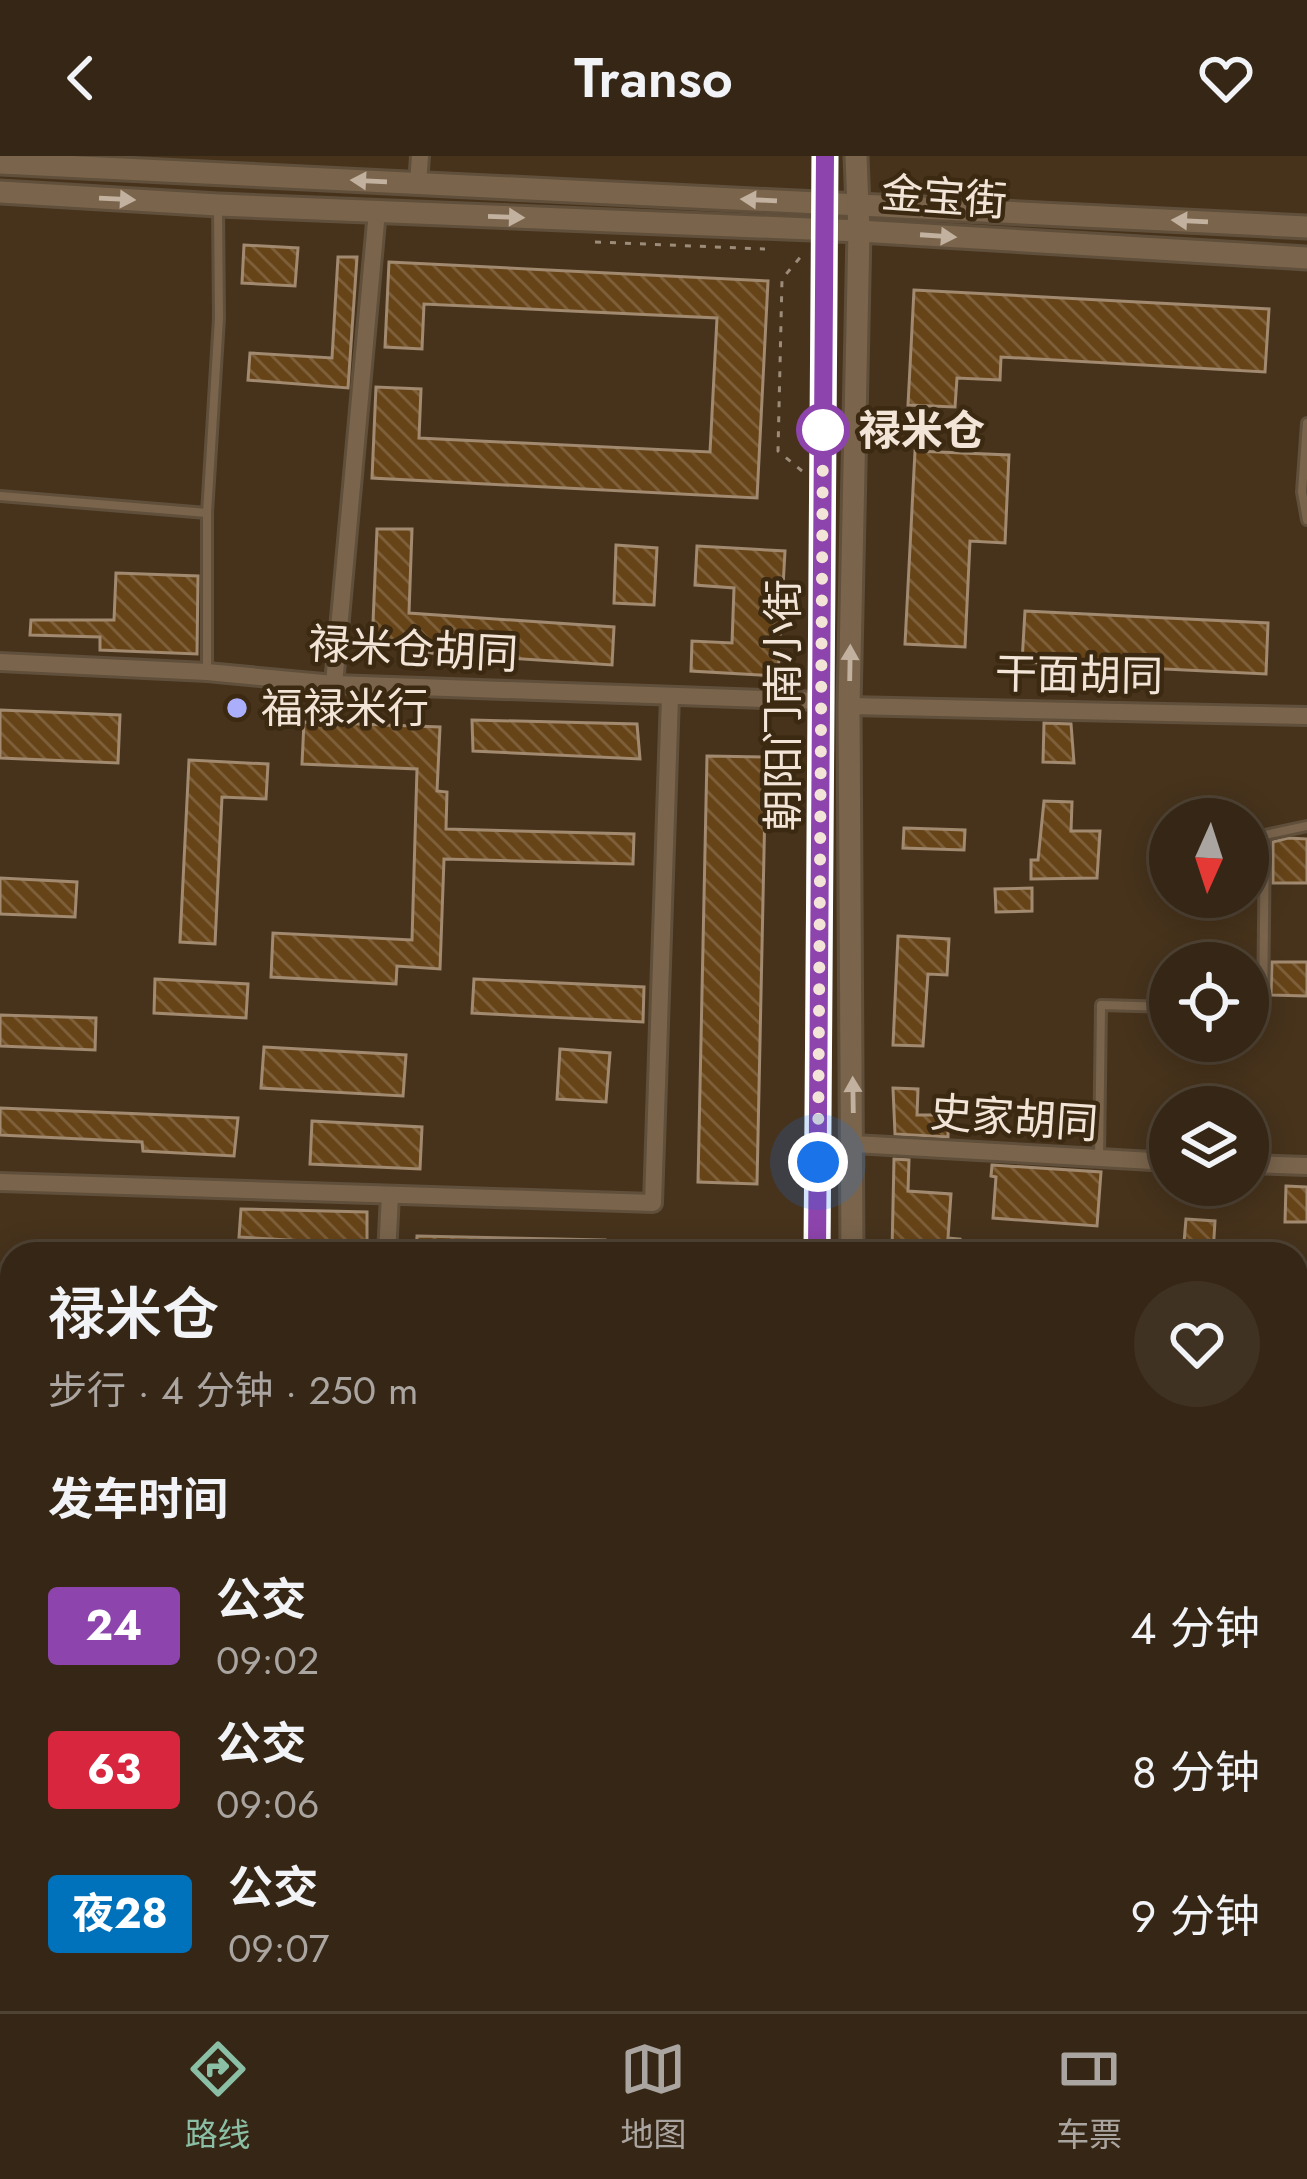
<!DOCTYPE html>
<html lang="zh">
<meta charset="utf-8">
<style>
:root{--surface:#352615;--page:#403222;--text:#f1f3f6;--muted:#aaa5a0;--line:#4f4334;--accent:#8abfa5}
body{margin:0;font-family:Jost,"Noto Sans SC",sans-serif;background:var(--page);color:var(--text);height:100vh;display:flex;flex-direction:column;font-size:45px;white-space:nowrap}
*{box-sizing:border-box;margin:0}
p{font-size:39px;color:var(--muted)}
.icon{flex:none;width:66px;height:66px;fill:none;stroke:currentColor;stroke-width:2;stroke-linecap:round;stroke-linejoin:round}
.map{position:relative;flex:1;overflow:hidden}
.sheet{position:absolute;left:0px;top:1086px;width:1308px;height:771px;display:flex;flex-direction:column;background:var(--surface);border-radius:36px 36px 0 0;box-shadow:0 6px 30px #0003,0 0 0 3px var(--line)}
.sheet>*{flex:none}
.badge{padding:0 24px;border-radius:9px;font-size:42px;line-height:78px}
.needle{width:78px;rotate:183deg}
.fabs{position:absolute;left:1149px;top:642px;display:grid;gap:24px}
.fabs a{display:grid;place-items:center;width:120px;height:120px;border-radius:50%;background:var(--surface);box-shadow:0 6px 30px #0003,0 0 0 3px var(--line);font-size:60px}
.you{position:absolute;width:60px;height:60px;margin:-30px;border:9px solid #fff;border-radius:50%;background:#1a73e8;box-shadow:0 0 0 18px #1a73e833}
.map>.badge{position:absolute;translate:-50% -50%;box-shadow:0 0 0 6px #fff}
h2{padding:0 48px;font-size:45px;line-height:108px}
.round{display:grid;place-items:center;flex:none;width:126px;height:126px;border-radius:63px;background:var(--page)}
.summary{display:flex;align-items:center;justify-content:space-between;height:204px;padding:0 48px}
h1{font-size:57px;font-weight:600;line-height:90px}
ul{padding:0;list-style:none}
li{display:flex;align-items:center;gap:36px;height:144px;padding:0 48px}
li div{flex:1}
li b{display:block;font-size:45px}
li em{font-style:normal}
li .badge{min-width:132px;font-weight:700;text-align:center}
header{display:flex;justify-content:space-between;align-items:center;height:156px;padding:0 48px;background:var(--surface);font-size:54px;font-weight:600}
.dock{display:flex;justify-content:space-around;align-items:center;height:168px;border-top:3px solid var(--line);background:var(--surface);font-size:33px;color:var(--muted)}
.dock a{display:grid;justify-items:center;gap:6px}
.dock .selected{color:var(--accent)}
.map>svg:first-child{display:block}
</style>
<header><svg class="icon" aria-label="back" viewBox="0 0 24 24"><path d="M15 5l-7 7 7 7"/></svg>Transo<svg class="icon" aria-label="heart" viewBox="0 0 24 24"><path d="M12 20l-8-8c-3-5 5-10 8-4 3-6 11-1 8 4z"/></svg></header>
<div class="map">
<svg width="1307" height="1855" viewBox="0 0 1307 1855">
<defs>
<pattern id="building-back-hatch" width="6" height="6" patternUnits="userSpaceOnUse" patternTransform="scale(3)"><rect width="6" height="6" fill="#674418"/><path d="M-1 5l2 2M0 0l6 6M5-1l2 2" fill="none" stroke="#7d5f39"/></pattern>
</defs>
<rect width="100%" height="100%" fill="#47331c"/>
<g fill="url(#building-back-hatch)" stroke="#a18a70" stroke-width="3">
<path d="M 244,89 L 298,92 L 295,130 L 242,127 Z"/>
<path d="M 338,101 L 357,101 L 348,232 L 248,224 L 250,197 L 332,202 Z"/>
<path d="M 389,106 L 768,125 L 757,342 L 372,322 L 376,231 L 421,233 L 419,282 L 710,296 L 717,162 L 424,148 L 422,193 L 385,191 Z"/>
<path d="M 914,134 L 1269,153 L 1265,216 L 1001,201 L 1000,224 L 957,222 L 955,251 L 908,249 Z"/>
<path d="M 915,295 L 1009,299 L 1005,387 L 970,385 L 965,491 L 905,488 Z"/>
<path d="M 377,373 L 412,373 L 409,457 L 614,471 L 612,509 L 416,496 L 416,487 L 372,490 Z"/>
<path d="M 616,389 L 657,392 L 654,449 L 614,447 Z"/>
<path d="M 697,390 L 785,395 L 778,520 L 691,515 L 692,485 L 732,487 L 734,432 L 695,429 Z"/>
<path d="M 116,417 L 198,420 L 197,498 L 100,494 L 100,481 L 30,479 L 31,464 L 114,464 Z"/>
<path d="M 1025,455 L 1268,467 L 1266,518 L 1022,506 Z"/>
<path d="M 0,554 L 120,559 L 118,607 L 0,602 Z"/>
<path d="M 472,564 L 637,568 L 640,603 L 473,595 Z"/>
<path d="M 304,566 L 440,571 L 437,635 L 447,636 L 446,673 L 634,678 L 633,708 L 444,703 L 440,813 L 397,810 L 396,828 L 271,821 L 273,777 L 412,784 L 417,613 L 302,608 Z"/>
<path d="M 1044,567 L 1071,568 L 1074,607 L 1043,606 Z"/>
<path d="M 707,600 L 766,601 L 757,1028 L 698,1026 Z"/>
<path d="M 189,604 L 268,608 L 266,643 L 222,641 L 215,788 L 180,786 Z"/>
<path d="M 1044,645 L 1072,646 L 1071,675 L 1100,675 L 1097,722 L 1031,723 L 1031,704 L 1038,704 Z"/>
<path d="M 904,672 L 965,674 L 964,694 L 903,692 Z"/>
<path d="M 1288,682 L 1307,683 L 1307,727 L 1273,727 L 1273,686 Z"/>
<path d="M 0,722 L 77,726 L 75,761 L 0,758 Z"/>
<path d="M 1032,732 L 1032,755 L 996,756 L 995,733 Z"/>
<path d="M 898,780 L 949,783 L 947,819 L 928,818 L 923,890 L 893,889 Z"/>
<path d="M 1272,806 L 1307,806 L 1307,840 L 1271,839 Z"/>
<path d="M 155,823 L 248,828 L 246,862 L 154,857 Z"/>
<path d="M 474,823 L 644,831 L 643,866 L 472,857 Z"/>
<path d="M 0,859 L 96,862 L 95,894 L 0,890 Z"/>
<path d="M 264,891 L 406,899 L 403,940 L 261,932 Z"/>
<path d="M 560,893 L 610,897 L 606,946 L 557,943 Z"/>
<path d="M 893,932 L 918,933 L 917,959 L 948,959 L 948,981 L 895,978 Z"/>
<path d="M 0,952 L 238,962 L 234,1000 L 143,995 L 142,986 L 0,979 Z"/>
<path d="M 312,965 L 422,971 L 420,1013 L 310,1008 Z"/>
<path d="M 894,1003 L 909,1004 L 908,1035 L 951,1038 L 948,1082 L 960,1083 L 959,1098 L 892,1096 Z"/>
<path d="M 992,1009 L 1101,1016 L 1097,1070 L 993,1062 L 996,1021 L 991,1020 Z"/>
<path d="M 1286,1030 L 1307,1031 L 1307,1066 L 1285,1066 Z"/>
<path d="M 241,1053 L 367,1056 L 367,1084 L 357,1088 L 239,1081 Z"/>
<path d="M 1186,1063 L 1215,1065 L 1213,1098 L 1183,1098 Z"/>
<path d="M 417,1080 L 605,1084 L 605,1098 L 416,1098 Z"/>
</g>
<g fill="none" stroke-linecap="round" stroke-linejoin="round">
<defs>
<g id="service">
<path d="M 1307,267 L 1302,336 L 1307,364"/>
<path d="M 0,340 L 207,357"/>
<path d="M 207,515 L 207,357 L 219,162 L 218,51"/>
<path d="M 1248,854 L 1263,854 L 1265,679 L 1307,670"/>
<path d="M 1099,1002 L 1101,849 L 1170,851"/>
<path d="M 1296,1236 L 1307,1236"/>
<path d="M 1296,1769 L 1307,1770"/>
<path d="M 1256,1855 L 1257,1845"/>
</g>
<g id="minor">
<path d="M 418,28 L 420,0"/>
<path d="M 0,506 L 207,516 L 334,528 L 822,545"/>
<path d="M 334,528 L 377,55"/>
<path d="M 849,550 L 1307,560"/>
<path d="M 854,988 L 1170,1006"/>
<path d="M 1248,1008 L 1307,1010"/>
<path d="M 0,1026 L 653,1047 L 670,540"/>
<path d="M 387,1098 L 390,1039"/>
<path d="M 0,1188 L 12,1188"/>
<path d="M 0,1315 L 12,1315"/>
<path d="M 0,1429 L 12,1422"/>
<path d="M 0,1551 L 12,1551"/>
<path d="M 477,1845 L 477,1855"/>
</g>
<g id="secondary">
<path d="M 0,7 L 1307,71"/>
<path d="M 0,36 L 218,49 L 859,75 L 1307,102"/>
<path d="M 817,1098 L 825,0"/>
<path d="M 852,1098 L 849,550 L 859,75 L 856,0"/>
<path d="M 808,1855 L 808,1845"/>
<path d="M 839,1855 L 839,1845"/>
</g>
</defs>
<use href="#service" stroke="#604f3b" stroke-width="14"/>
<use href="#minor" stroke="#604f3b" stroke-width="22"/>
<use href="#secondary" stroke="#604f3b" stroke-width="27"/>
<g stroke="#9c8c79" stroke-width="3" stroke-dasharray="6 9" stroke-linecap="butt">
<path d="M 595,86 L 765,93"/>
<path d="M 802,315 L 778,295 L 782,123 L 803,98"/>
</g>
<use href="#service" stroke="#7a644c" stroke-width="8"/>
<use href="#minor" stroke="#7a644c" stroke-width="16"/>
<use href="#secondary" stroke="#7a644c" stroke-width="21"/>
</g>
<defs><path id="oneway-solid" d="M-6-.8H1V-3.2L6.5 0L1 3.2V.8H-6Z" transform="scale(3)"/></defs>
<g fill="#c2b19f">
<use href="#oneway-solid" transform="translate(369 25) rotate(-177)"/>
<use href="#oneway-solid" transform="translate(117 43) rotate(3)"/>
<use href="#oneway-solid" transform="translate(759 44) rotate(-177)"/>
<use href="#oneway-solid" transform="translate(506 61) rotate(2)"/>
<use href="#oneway-solid" transform="translate(1190 65) rotate(-177)"/>
<use href="#oneway-solid" transform="translate(938 80) rotate(4)"/>
<use href="#oneway-solid" transform="translate(850 507) rotate(-89)"/>
<use href="#oneway-solid" transform="translate(853 939) rotate(-91)"/>
</g>
<g fill="none" stroke-linecap="round" stroke-linejoin="round">
<defs>
<path id="line" d="M 817,1098 L 825,0"/>
</defs>
<use href="#line" stroke="#fff" stroke-width="27"/>
<use href="#line" stroke="#8e44ad" stroke-width="18"/>
<path stroke="#f2e5d7" stroke-width="12" stroke-dasharray="0 21.6" d="M 818,1006 L 823,274"/>
</g>
<circle fill="#fff" stroke="#8e44ad" stroke-width="6" cx="823" cy="274" r="24"/>
<circle fill="#abaffb" stroke="#3c2912" stroke-width="4.5" cx="237" cy="552" r="12"/>
<g text-anchor="middle" dominant-baseline="central" stroke-width="9" stroke-linejoin="round" paint-order="stroke">
<g font-size="42" fill="#f2e5d7" stroke="#3c2912">
<text transform="translate(944 41) rotate(4)">金宝街</text>
<text transform="translate(413 493) rotate(3)">禄米仓胡同</text>
<text transform="translate(1079 519) rotate(1)">干面胡同</text>
<text transform="translate(783 549) rotate(-90)">朝阳门南小街</text>
<text transform="translate(1014 962) rotate(4)">史家胡同</text>
</g>
<g font-size="42" font-weight="bold" fill="#f2e5d7" stroke="#3c2912" text-anchor="start">
<text x="859" y="274">禄米仓</text>
</g>
<g font-size="42" fill="#f2e5d7" stroke="#3c2912" text-anchor="start">
<text x="261" y="552">福禄米行</text>
</g>
</g>
</svg>
<div class="fabs">
<a><svg class="needle" viewBox="-14 -14 28 28"><path d="M0-13l5 13h-10z" fill="#e53935"/><path d="M0 13l5-13h-10z" fill="#aaa5a0"/></svg></a>
<a><svg class="icon" aria-label="locate" viewBox="0 0 24 24"><circle cx="12" cy="12" r="6"/><path d="M12 2v4M12 18v4M2 12h4M18 12h4"/></svg></a>
<a><svg class="icon" aria-label="layers" viewBox="0 0 24 24"><path d="M12 4l9 5-9 5-9-5zM3 14l9 5 9-5"/></svg></a>
</div>
<div class="you" style="left:818px;top:1006px"></div>
<section class="sheet">
<div class="summary"><div><h1>禄米仓</h1><p>步行 · 4 分钟 · 250 m</p></div><a class="round"><svg class="icon" aria-label="heart" viewBox="0 0 24 24"><path d="M12 20l-8-8c-3-5 5-10 8-4 3-6 11-1 8 4z"/></svg></a></div>
<h2>发车时间</h2>
<ul>
<li><span class="badge" style="background:#8e44ad;color:#fff">24</span><div><b>公交</b><p>09:02</p></div><em>4 分钟</em></li>
<li><span class="badge" style="background:#d7263d;color:#fff">63</span><div><b>公交</b><p>09:06</p></div><em>8 分钟</em></li>
<li><span class="badge" style="background:#0072bc;color:#fff">夜28</span><div><b>公交</b><p>09:07</p></div><em>9 分钟</em></li>
</ul>
</section>
</div>
<nav class="dock">
<a class="selected"><svg class="icon" aria-label="directions" viewBox="0 0 24 24"><path d="M12 3l9 9-9 9-9-9zM9 14v-3h6M13 9l2 2-2 2"/></svg>路线</a>
<a><svg class="icon" aria-label="map" viewBox="0 0 24 24"><path d="M3 6l6-2 6 2 6-2v14l-6 2-6-2-6 2zM9 4v14M15 6v14"/></svg>地图</a>
<a><svg class="icon" aria-label="tickets" viewBox="0 0 24 24"><path d="M3 7h18v10H3zM15 7v10"/></svg>车票</a>
</nav>
